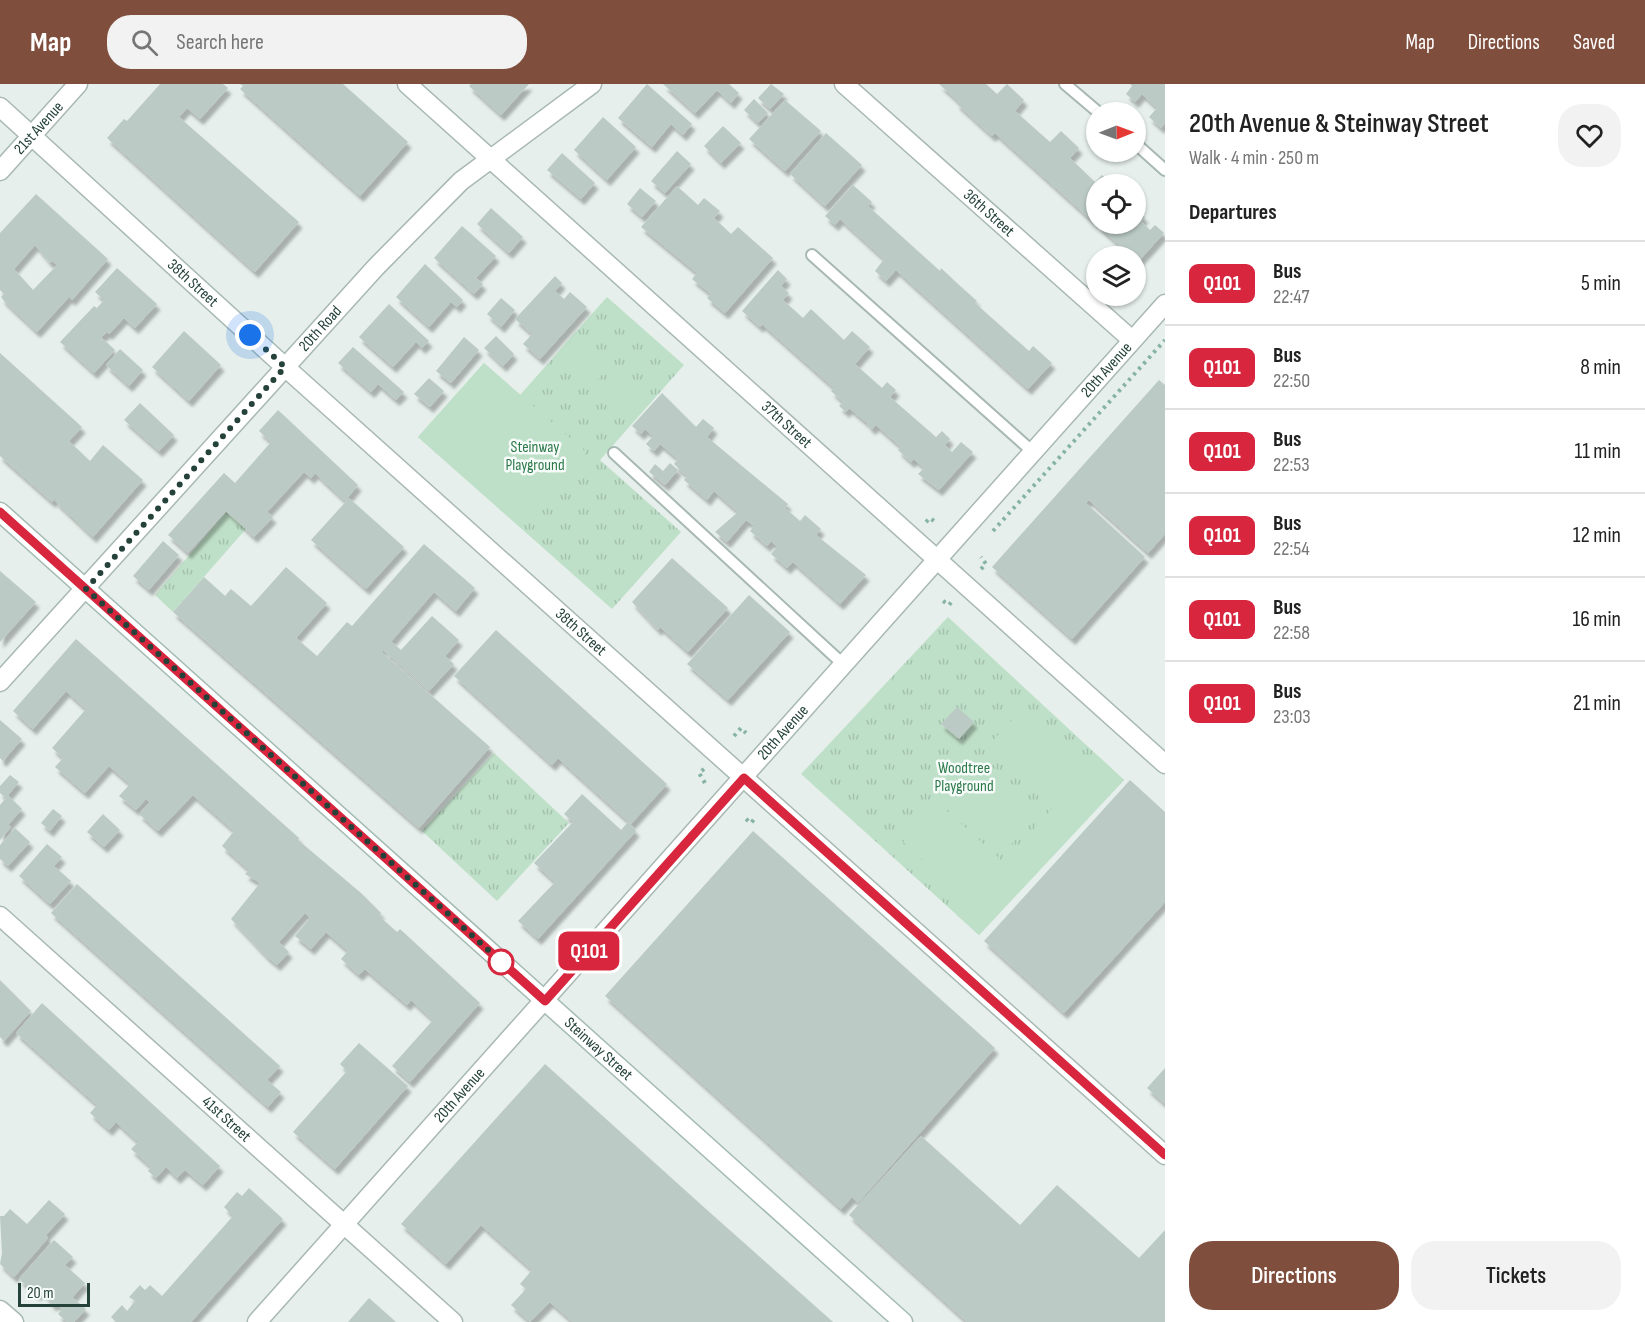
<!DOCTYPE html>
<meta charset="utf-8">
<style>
:root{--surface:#fff;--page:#f2f2f2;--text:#222;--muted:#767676;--line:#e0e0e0;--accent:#804e3d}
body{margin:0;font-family:"Sofia Sans Condensed",sans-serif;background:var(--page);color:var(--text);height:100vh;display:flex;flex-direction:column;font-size:22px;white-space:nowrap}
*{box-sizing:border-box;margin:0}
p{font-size:20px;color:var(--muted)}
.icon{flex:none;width:33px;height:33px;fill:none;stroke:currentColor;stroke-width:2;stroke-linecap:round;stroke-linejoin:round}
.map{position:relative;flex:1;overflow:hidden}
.side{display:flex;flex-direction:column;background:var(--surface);width:480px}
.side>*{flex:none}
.badge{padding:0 12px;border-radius:9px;font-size:21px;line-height:39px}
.needle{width:39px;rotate:89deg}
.tools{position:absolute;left:1086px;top:18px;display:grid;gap:12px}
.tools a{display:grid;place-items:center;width:60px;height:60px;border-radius:50%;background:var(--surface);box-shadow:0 2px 4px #0004;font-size:30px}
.scale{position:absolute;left:18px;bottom:15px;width:72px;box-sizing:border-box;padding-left:6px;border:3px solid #24423a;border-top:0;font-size:16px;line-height:21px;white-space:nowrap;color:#24423a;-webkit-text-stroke:4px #f7fbf9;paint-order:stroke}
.you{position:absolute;width:30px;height:30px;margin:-15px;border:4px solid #fff;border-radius:50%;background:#1a73e8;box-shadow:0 0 0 9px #1a73e833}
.map>.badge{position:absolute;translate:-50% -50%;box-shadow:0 0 0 3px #fff}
h2{padding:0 24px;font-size:22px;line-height:54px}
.round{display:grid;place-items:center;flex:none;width:63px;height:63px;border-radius:24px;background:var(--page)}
.summary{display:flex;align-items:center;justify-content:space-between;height:102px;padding:0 24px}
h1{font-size:28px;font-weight:600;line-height:45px}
.primary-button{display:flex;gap:12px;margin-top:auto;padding:12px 24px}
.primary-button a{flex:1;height:69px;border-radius:24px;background:var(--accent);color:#fff;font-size:24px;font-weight:600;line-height:69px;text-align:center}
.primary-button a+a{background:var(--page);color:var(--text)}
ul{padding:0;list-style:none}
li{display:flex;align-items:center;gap:18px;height:84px;padding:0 24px;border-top:2px solid var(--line)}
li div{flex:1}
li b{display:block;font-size:22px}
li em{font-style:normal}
li .badge{min-width:66px;font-weight:700;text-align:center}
header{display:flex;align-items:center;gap:36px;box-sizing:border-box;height:84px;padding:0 30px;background:var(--accent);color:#fff}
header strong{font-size:28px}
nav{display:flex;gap:33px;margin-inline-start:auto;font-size:21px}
.search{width:420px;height:54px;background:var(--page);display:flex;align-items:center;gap:15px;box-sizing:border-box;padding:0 21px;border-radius:24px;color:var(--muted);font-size:22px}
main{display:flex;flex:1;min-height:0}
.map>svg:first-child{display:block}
</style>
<header>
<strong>Map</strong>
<div class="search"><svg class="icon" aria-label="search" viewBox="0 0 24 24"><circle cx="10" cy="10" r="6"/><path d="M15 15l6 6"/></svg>Search here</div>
<nav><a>Map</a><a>Directions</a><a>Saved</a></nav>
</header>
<main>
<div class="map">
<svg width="1165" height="1238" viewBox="0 0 1165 1238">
<defs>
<pattern id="grass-tufts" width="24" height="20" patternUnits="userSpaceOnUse" patternTransform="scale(1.5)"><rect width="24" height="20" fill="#bfe0c8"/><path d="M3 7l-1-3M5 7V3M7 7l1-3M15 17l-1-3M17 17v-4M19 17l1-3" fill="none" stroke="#a4c1ad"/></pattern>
<filter id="shadow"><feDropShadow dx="3.5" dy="6" stdDeviation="1.5" flood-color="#0004"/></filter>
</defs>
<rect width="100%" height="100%" fill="#e6efeb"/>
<g fill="url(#grass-tufts)">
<path d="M 607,213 L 684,281 L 600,376 L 681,448 L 612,525 L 418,353 L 484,279 L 520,311 Z"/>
<path d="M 226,428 L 246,445 L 173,528 L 155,511 Z"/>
<path d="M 948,533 L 1124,696 L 979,851 L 801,690 Z"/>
<path d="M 494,669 L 569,739 L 497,817 L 422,747 Z"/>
</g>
<g fill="#bfe0c8">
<path d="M 576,247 L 612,279 L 590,305 L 553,274 Z"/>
<path d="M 484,279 L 586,368 L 521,444 L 418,353 Z"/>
<path d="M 618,285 L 652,316 L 630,341 L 595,310 Z"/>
<path d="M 1021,626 L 1082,681 L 1047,720 L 986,664 Z"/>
<path d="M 980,672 L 1042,727 L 1006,766 L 944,711 Z"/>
<path d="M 1098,672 L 1124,696 L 979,851 L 958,832 Z"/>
<path d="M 938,719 L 999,774 L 965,813 L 903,758 Z"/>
</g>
<g fill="#bbcac4" fill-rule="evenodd" filter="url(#shadow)">
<path d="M 160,0 L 223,0 L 228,4 L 200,35 L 187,24 L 179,33 L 299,138 L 255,188 L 107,54 L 124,35 L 127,37 Z"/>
<path d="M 240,0 L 343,0 L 408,58 L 360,112 L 240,5 L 243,2 Z"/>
<path d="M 471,0 L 529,0 L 501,31 L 469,2 Z"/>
<path d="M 647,0 L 692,40 L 683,51 L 671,40 L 652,63 L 618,34 Z"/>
<path d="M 663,0 L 729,0 L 739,9 L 731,19 L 717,6 L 695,29 Z"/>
<path d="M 771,0 L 784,10 L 770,25 L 758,14 Z"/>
<path d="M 939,0 L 986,0 L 997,10 L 1007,0 L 1024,16 L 1015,27 L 1050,58 L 1061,47 L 1079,64 L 1070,74 L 1095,98 L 1102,91 L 1113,100 L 1096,100 L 1096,140 L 1136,140 L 1138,127 L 1145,133 L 1141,137 L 1150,146 L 1155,141 L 1164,149 L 1136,180 L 1136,172 L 1127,172 L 1117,164 L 1119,161 L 995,49 L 992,52 L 956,19 L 958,17 Z"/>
<path d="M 1130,0 L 1165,0 L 1165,39 L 1161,44 L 1149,33 L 1157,24 L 1142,10 L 1135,18 L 1126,10 L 1132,2 Z"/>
<path d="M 754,15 L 768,29 L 758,39 L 744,26 Z"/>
<path d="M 785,16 L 821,47 L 785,87 L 749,55 Z"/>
<path d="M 603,33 L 636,63 L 607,96 L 574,66 Z"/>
<path d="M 723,42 L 741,59 L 721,79 L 704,62 Z"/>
<path d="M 826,49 L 862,81 L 825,122 L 790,90 Z"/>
<path d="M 677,67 L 691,80 L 665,109 L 651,97 Z"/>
<path d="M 562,69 L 595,99 L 581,115 L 547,86 Z"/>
<path d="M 853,101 L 872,118 L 868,122 L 940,187 L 941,184 L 959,201 L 977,217 L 975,219 L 1029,267 L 1033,262 L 1052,279 L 1028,305 L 896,186 L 886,197 L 875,187 L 884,175 L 840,135 L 835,141 L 825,132 Z"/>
<path d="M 677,102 L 698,121 L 704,114 L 720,127 L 714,134 L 731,150 L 738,143 L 773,174 L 725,229 L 707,214 L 711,210 L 692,195 L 697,189 L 641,143 Z"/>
<path d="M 640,104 L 656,117 L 642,133 L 627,120 Z"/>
<path d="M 36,110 L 108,175 L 72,216 L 69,213 L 37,248 L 5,218 L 1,213 L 4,210 L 0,206 L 0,149 ZM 35,161 L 50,179 L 52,177 L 57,181 L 33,206 L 14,185 Z"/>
<path d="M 491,124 L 523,153 L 509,169 L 477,140 Z"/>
<path d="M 462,142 L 496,172 L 476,194 L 483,200 L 474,210 L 434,174 Z"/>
<path d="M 425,180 L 463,216 L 457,223 L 451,218 L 429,243 L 396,213 Z"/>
<path d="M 117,184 L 157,220 L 135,244 L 124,234 L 109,250 L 107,248 L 101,253 L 115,266 L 94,289 L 60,258 L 94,222 L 97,224 L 104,216 L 95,208 Z"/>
<path d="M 778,186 L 787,195 L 781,202 L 789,209 L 783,216 L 803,234 L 811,225 L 844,256 L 852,247 L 870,263 L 855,280 L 882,304 L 887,298 L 896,306 L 890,313 L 936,353 L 942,347 L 950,355 L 945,361 L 952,368 L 961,358 L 973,368 L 939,406 L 918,390 L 924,384 L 914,375 L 911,378 L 898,366 L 901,363 L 876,341 L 872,345 L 867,340 L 870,335 L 867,339 L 849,324 L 846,328 L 839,322 L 843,318 L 831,307 L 834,304 L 762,240 L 760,243 L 742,227 Z"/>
<path d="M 555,192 L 562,199 L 555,207 L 564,215 L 570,208 L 587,223 L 540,275 L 523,260 L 532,250 L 515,235 Z"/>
<path d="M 501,214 L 515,226 L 501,243 L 487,230 Z"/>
<path d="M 389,220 L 429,257 L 422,264 L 416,258 L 393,283 L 359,253 Z"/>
<path d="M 184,247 L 221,281 L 189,317 L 152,283 Z"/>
<path d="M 496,252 L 514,270 L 503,282 L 484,264 Z"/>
<path d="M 464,253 L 479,266 L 451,299 L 436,287 Z"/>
<path d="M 353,263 L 404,308 L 396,316 L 378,300 L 371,308 L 338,279 Z"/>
<path d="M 120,265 L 143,286 L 129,302 L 106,281 Z"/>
<path d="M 0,269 L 82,343 L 69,357 L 90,377 L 103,361 L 143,396 L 93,453 L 55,417 L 63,406 L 52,418 L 0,372 Z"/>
<path d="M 429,294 L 444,307 L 430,323 L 414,310 Z"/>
<path d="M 1159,296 L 1165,301 L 1165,450 L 1148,469 L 1089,416 L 1086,419 L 1145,473 L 1072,555 L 992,483 Z"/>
<path d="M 662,309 L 696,343 L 703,335 L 714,344 L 707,353 L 788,420 L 785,424 L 800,437 L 805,431 L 821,445 L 816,451 L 866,491 L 840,520 L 793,478 L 787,484 L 771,470 L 777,463 L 771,457 L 767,462 L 750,447 L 754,442 L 746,436 L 727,458 L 715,448 L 738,428 L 714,407 L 707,416 L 684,396 L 687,392 L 674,380 L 678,375 L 660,360 L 654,367 L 646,360 L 653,352 L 645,345 L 641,350 L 632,342 Z"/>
<path d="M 140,319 L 174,351 L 159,367 L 124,336 Z"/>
<path d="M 278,326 L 358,401 L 345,417 L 315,389 L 311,394 L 304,388 L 267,428 L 273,433 L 254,453 L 226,427 L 188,469 L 168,451 L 224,389 L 235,399 L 271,358 L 259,347 Z"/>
<path d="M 670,379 L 678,386 L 665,401 L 649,388 L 655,380 L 663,387 Z"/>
<path d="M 349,414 L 404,463 L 366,505 L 311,456 Z"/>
<path d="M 163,457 L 179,471 L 149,506 L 133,492 Z"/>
<path d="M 424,460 L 475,504 L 456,527 L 434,508 L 382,568 L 490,663 L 419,744 L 173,528 L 204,493 L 225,512 L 231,505 L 251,522 L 286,483 L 327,519 L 296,554 L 317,572 L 347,538 L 352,542 Z"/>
<path d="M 672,474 L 728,524 L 688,568 L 660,543 L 658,546 L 632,518 Z"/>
<path d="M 0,487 L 36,518 L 0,558 Z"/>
<path d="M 749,511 L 790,548 L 728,616 L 687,580 Z"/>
<path d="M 432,532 L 459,556 L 445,572 L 454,580 L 429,607 L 384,567 L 392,558 L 401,566 Z"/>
<path d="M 496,546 L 667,700 L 631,740 L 558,674 L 552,681 L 454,592 Z"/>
<path d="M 76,555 L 299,754 L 298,756 L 361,809 L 381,829 L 379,832 L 397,848 L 400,845 L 480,919 L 410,998 L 392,982 L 433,936 L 411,916 L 407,921 L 365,885 L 359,891 L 341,875 L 348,867 L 326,848 L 311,865 L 295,852 L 310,834 L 305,829 L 279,858 L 289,868 L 277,881 L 266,872 L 231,835 L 260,799 L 245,790 L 249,786 L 222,762 L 234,747 L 193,711 L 158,747 L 139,730 L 150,718 L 146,715 L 136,726 L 119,712 L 130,700 L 109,682 L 85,709 L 55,683 L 63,674 L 52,664 L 86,625 L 66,607 L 33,645 L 13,627 Z"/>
<path d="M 957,623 L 974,638 L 959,655 L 941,640 Z"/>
<path d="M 0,636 L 22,655 L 3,677 L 0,674 Z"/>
<path d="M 10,691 L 19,698 L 8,711 L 22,725 L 8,741 L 11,743 L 0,756 L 0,721 L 6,714 L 0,709 L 0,702 Z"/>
<path d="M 1130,696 L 1165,728 L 1165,818 L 1064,929 L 984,857 Z"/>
<path d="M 582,710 L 621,746 L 628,738 L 636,747 L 538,855 L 518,837 L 555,798 L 534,779 L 573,738 L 564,730 Z"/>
<path d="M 53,725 L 62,732 L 50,747 L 41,739 Z"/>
<path d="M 103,730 L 120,746 L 104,763 L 87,748 Z"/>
<path d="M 15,744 L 30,758 L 8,782 L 0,775 L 0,761 Z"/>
<path d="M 753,747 L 995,964 L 858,1119 L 852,1113 L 841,1125 L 605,912 Z"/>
<path d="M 47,760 L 62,773 L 54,782 L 71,797 L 50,820 L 19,792 Z"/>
<path d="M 77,800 L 280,982 L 267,996 L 281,1008 L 268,1023 L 51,829 Z"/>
<path d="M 0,896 L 31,927 L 4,957 L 0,953 Z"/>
<path d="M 42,919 L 220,1082 L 203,1101 L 185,1086 L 177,1094 L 166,1083 L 156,1094 L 148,1087 L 151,1083 L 131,1065 L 138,1058 L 116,1038 L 109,1046 L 90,1029 L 97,1021 L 16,949 Z"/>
<path d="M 359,959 L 408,1002 L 335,1085 L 293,1048 L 347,987 L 340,980 Z"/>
<path d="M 545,980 L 707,1126 L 833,1238 L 573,1238 L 550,1218 L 530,1238 L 511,1221 L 526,1205 L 520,1200 L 532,1186 L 481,1141 L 446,1180 L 401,1140 Z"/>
<path d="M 1165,984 L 1165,1020 L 1147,1004 Z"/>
<path d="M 921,1052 L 1020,1141 L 1057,1101 L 1139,1174 L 1165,1146 L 1165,1238 L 967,1238 L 849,1131 Z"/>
<path d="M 249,1104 L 283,1135 L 191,1238 L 116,1238 L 111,1233 L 122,1221 L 127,1227 L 135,1217 L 129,1213 L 140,1201 L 145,1206 L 150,1201 L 162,1212 L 233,1132 L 224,1123 L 237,1108 L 242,1112 Z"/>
<path d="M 49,1116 L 65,1130 L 46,1151 L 48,1154 L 14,1193 L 0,1180 L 2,1169 L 0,1132 L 4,1132 L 10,1125 L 27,1140 Z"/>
<path d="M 54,1156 L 73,1173 L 65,1181 L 85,1199 L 62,1225 L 55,1219 L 53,1222 L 42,1207 L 37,1211 L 19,1195 Z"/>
<path d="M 73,1214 L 86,1225 L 74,1238 L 67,1238 L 58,1230 Z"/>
<path d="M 369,1214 L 396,1238 L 348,1238 Z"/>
</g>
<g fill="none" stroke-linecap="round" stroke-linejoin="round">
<defs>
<g id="lane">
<path d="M 1065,0 L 1098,28"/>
<path d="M 1136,60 L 1165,86"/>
<path d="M 812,171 L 1033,368"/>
<path d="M 614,369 L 844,581"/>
</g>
<g id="street">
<path id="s1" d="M 407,0 L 1165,680"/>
<path id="s2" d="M 844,0 L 1132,256"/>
<path id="s3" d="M 0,23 L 285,283 L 1165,1071"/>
<path id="s4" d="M 0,87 L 78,0"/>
<path id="s5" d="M 0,598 L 376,183 L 461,97 L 592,0"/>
<path id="s6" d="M 0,832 L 453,1238"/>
<path d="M 0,1226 L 14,1238"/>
<path id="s7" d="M 257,1238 L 1165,220"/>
</g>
<g id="secondary">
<path id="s8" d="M 0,428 L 903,1238"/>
</g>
</defs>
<use href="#lane" stroke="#a8b8b2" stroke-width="14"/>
<use href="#street" stroke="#a8b8b2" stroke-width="21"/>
<use href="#secondary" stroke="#a4bbb3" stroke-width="21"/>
<g stroke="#86b3a5" stroke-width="4" stroke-dasharray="3 4.5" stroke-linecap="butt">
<path d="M 926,438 L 930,434 L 934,437"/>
<path d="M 993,447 L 1165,256"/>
<path d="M 981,485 L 986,480 L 981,473"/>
<path d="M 943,517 L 949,521 L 954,515"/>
<path d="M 734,652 L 741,644 L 746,649"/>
<path d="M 704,685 L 699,689 L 705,699"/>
<path d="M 746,735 L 751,739 L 755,734"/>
</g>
<use href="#lane" stroke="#fff" stroke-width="10"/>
<use href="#street" stroke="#fff" stroke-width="18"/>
<use href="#secondary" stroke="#fff" stroke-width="18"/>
</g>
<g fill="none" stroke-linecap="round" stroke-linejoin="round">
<defs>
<path id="line" d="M 0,428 L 545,917 L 744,694 L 1165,1071"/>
</defs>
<use href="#line" stroke="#fff" stroke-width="14"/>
<use href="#line" stroke="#d7263d" stroke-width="9"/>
<path stroke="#24423a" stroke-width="6" stroke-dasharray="0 10.8" d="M 250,251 L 285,283 L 86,505 L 504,880 L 501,878"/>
</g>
<circle fill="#fff" stroke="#d7263d" stroke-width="3" cx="501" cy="878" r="12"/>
<g text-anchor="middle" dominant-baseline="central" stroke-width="5" stroke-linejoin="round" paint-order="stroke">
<g font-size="16" fill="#24423a" stroke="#f7fbf9">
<text stroke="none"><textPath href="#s4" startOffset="58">21st Avenue</textPath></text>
<text stroke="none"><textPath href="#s2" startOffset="194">36th Street</textPath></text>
<text stroke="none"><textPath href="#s3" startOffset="261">38th Street</textPath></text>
<text stroke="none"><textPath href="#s5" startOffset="477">20th Road</textPath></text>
<text stroke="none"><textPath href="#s7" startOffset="1276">20th Avenue</textPath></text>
<text stroke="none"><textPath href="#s1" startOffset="510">37th Street</textPath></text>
<text stroke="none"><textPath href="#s3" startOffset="783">38th Street</textPath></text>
<text stroke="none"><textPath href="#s7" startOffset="790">20th Avenue</textPath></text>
<text stroke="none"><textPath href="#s8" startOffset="804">Steinway Street</textPath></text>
<text stroke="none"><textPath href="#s7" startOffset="304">20th Avenue</textPath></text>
<text stroke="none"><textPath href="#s6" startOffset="304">41st Street</textPath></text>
</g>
<g font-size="16" fill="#2d7a4b" stroke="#f7fbf9">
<text x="535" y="363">Steinway<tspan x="535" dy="18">Playground</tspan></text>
<text x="964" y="684">Woodtree<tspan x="964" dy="18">Playground</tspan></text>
</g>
</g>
</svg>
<div class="tools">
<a><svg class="needle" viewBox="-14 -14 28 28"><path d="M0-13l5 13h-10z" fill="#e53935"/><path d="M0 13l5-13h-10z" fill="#767676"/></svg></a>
<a><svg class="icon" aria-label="locate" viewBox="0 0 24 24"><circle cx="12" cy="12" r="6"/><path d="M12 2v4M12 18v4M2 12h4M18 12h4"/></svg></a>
<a><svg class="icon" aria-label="layers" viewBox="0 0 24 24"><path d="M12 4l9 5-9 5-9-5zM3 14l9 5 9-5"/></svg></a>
</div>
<div class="scale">20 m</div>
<div class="you" style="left:250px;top:251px"></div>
<b class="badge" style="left:589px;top:867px;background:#d7263d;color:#fff">Q101</b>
</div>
<section class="side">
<div class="summary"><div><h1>20th Avenue &amp; Steinway Street</h1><p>Walk · 4 min · 250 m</p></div><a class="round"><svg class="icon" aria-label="heart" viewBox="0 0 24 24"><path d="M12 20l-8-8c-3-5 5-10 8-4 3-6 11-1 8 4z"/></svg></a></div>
<h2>Departures</h2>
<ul>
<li><span class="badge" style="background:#d7263d;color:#fff">Q101</span><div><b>Bus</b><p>22:47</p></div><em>5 min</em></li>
<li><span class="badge" style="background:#d7263d;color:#fff">Q101</span><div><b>Bus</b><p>22:50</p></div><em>8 min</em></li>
<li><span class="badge" style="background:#d7263d;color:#fff">Q101</span><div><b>Bus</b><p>22:53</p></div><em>11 min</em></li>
<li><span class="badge" style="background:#d7263d;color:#fff">Q101</span><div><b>Bus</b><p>22:54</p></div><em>12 min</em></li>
<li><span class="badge" style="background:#d7263d;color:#fff">Q101</span><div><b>Bus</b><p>22:58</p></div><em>16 min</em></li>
<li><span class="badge" style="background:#d7263d;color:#fff">Q101</span><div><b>Bus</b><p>23:03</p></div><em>21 min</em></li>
</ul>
<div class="primary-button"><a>Directions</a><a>Tickets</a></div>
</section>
</main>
